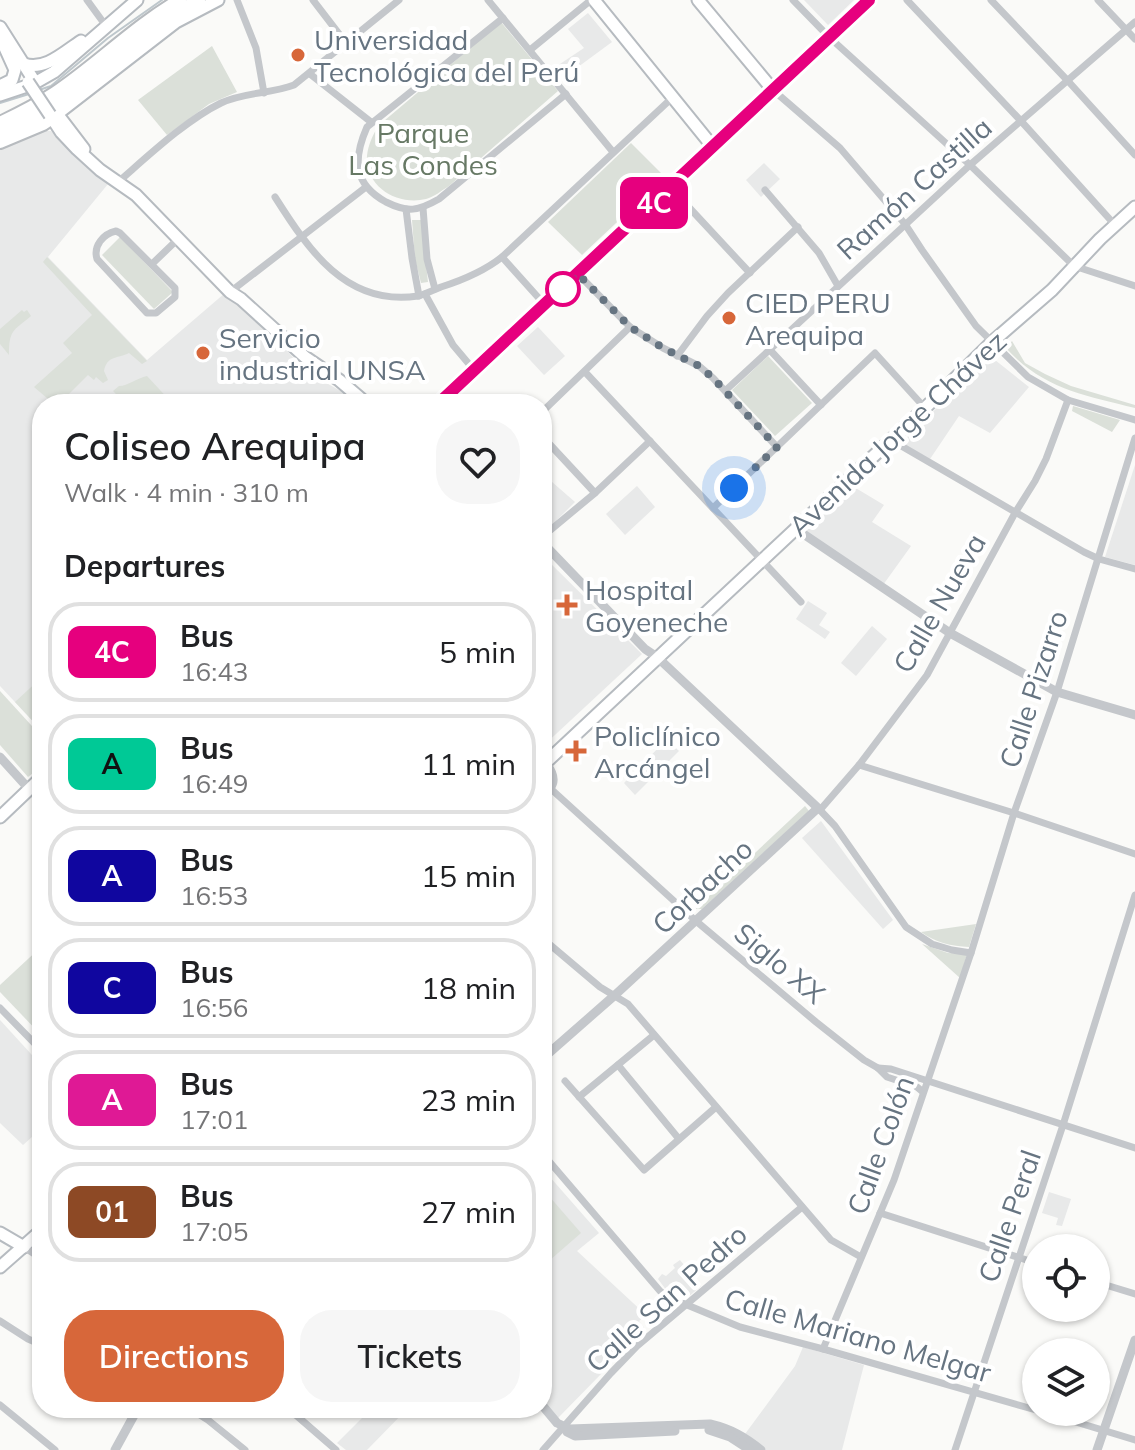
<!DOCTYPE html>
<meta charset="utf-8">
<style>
:root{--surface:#fff;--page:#f6f6f6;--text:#202124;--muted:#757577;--line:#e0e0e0;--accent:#d7673a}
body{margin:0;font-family:Mulish,sans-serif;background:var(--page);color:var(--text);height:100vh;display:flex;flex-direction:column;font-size:30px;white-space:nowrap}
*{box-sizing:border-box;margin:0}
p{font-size:26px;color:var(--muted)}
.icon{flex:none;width:44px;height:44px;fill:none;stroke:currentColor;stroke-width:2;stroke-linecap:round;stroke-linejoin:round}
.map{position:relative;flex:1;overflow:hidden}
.sheet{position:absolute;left:32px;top:394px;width:520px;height:1024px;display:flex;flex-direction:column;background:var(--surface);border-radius:32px;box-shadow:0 2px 6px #0004}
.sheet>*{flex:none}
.badge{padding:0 16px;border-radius:12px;font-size:28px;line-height:52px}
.fabs{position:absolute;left:1022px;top:1234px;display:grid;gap:16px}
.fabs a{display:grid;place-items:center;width:88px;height:88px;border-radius:50%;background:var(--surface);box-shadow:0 2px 6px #0004;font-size:40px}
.you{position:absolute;width:40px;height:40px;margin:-20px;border:6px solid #fff;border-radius:50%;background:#1a73e8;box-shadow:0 0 0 12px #1a73e833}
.map>.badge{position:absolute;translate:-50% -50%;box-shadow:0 0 0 4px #fff}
h2{padding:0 32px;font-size:30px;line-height:72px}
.round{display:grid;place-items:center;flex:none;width:84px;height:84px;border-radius:32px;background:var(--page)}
.overview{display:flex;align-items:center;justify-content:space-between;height:136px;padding:0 32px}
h1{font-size:38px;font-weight:600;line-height:60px}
.cta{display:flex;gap:16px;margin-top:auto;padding:16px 32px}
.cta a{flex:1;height:92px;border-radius:32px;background:var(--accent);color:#fff;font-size:32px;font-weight:600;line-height:92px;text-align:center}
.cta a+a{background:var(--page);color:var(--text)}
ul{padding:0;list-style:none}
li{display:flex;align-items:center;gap:24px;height:100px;margin:0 16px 12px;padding:0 16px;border:4px solid var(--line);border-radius:32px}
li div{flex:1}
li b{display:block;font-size:30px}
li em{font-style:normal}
li .badge{min-width:88px;font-weight:700;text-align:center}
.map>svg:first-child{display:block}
</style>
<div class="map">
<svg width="1135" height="1450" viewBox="0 0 1135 1450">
<rect width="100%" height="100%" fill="#fafaf8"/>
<g fill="#e8e9e9">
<path d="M 804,0 L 854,0 L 828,25 Z"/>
<path d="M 588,13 L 612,42 L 563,78 L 554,68 L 584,48 L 568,29 Z"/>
<path d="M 35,131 L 51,131 L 108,184 L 48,257 L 147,360 L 225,293 L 312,375 L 346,394 L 356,404 L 42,404 L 42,731 L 0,686 L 0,146 Z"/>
<path d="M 764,163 L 780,179 L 761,197 L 746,180 Z"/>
<path d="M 538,327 L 565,356 L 544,375 L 517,346 Z"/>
<path d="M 990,356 L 1029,387 L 990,433 L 959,416 L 930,459 L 901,443 Z"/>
<path d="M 1135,465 L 1135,565 L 1105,557 Z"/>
<path d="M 544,475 L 575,502 L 546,531 L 542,531 L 542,476 Z"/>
<path d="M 849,484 L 884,505 L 872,522 L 911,546 L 883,585 L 804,532 Z"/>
<path d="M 637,486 L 655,507 L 625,535 L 606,514 Z"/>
<path d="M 542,555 L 642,654 L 542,747 Z"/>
<path d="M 808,601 L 827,613 L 819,625 L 830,632 L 825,639 L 796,619 Z"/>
<path d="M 872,626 L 887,639 L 856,676 L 841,663 Z"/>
<path d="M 667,739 L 679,751 L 635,795 L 624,783 Z"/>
<path d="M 821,821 L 893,920 L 883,929 L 802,838 Z"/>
<path d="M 0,1020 L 42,1066 L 42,1128 L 23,1145 L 0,1123 Z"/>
<path d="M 542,1168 L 599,1233 L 577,1251 L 646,1315 L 639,1321 L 645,1329 L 558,1418 L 542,1400 Z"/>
<path d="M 1049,1192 L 1071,1199 L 1062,1226 L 1056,1225 L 1058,1218 L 1042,1213 Z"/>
<path d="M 680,1260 L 701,1286 L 686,1299 L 667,1291 L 658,1279 L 662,1274 L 666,1276 L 675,1268 L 673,1265 Z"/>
<path d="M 803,1347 L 864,1365 L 842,1450 L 766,1450 L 745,1434 L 795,1366 Z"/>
<path d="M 372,1408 L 408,1408 L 367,1450 L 346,1450 L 337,1443 Z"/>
</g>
<g fill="#dbe0d9">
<path d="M 501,22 L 558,91 L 449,186 C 441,191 434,197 426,199 C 398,206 365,187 367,156 C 368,145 373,135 378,126 Z"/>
<path d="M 212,46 L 237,92 L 209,104 L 167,135 L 138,100 Z"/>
<path d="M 631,143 L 665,177 L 582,255 L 548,222 Z"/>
<path d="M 412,220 L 421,220 L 428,282 L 421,283 L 415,259 Z"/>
<path d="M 120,237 L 173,292 L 154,309 L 102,255 Z"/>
<path d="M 47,257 L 147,361 L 142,364 L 129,353 C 118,359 107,355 104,371 L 108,380 L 103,383 L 96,377 L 94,380 L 88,375 L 68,395 L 71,398 L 62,404 L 54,404 L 34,387 L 72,353 L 63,343 L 92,315 L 43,262 Z"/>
<path d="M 22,310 L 24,312 L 27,310 L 31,316 C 13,331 9,330 9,355 L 0,344 L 0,329 Z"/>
<path d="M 1012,341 L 1025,363 L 1045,374 L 1071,386 L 1135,405 L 1135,408 C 1084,395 1043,389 1006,348 Z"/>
<path d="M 768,356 L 812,403 L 775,436 L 732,390 Z"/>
<path d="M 147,376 L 173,404 L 126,404 L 113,391 L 119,386 C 128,386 137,378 147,376 Z"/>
<path d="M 1073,406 L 1120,420 L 1112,432 L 1072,411 Z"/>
<path d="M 42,677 L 42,731 L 15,702 Z"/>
<path d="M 0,691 L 42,737 L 42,766 L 28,777 L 0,745 Z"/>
<path d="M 805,806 L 809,811 L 702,909 L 695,909 Z"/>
<path d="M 976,924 L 969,947 C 951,946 936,943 921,932 Z"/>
<path d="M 922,944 L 948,953 L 967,954 L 960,978 Z"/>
<path d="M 42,946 L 42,1036 L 0,992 L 0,985 Z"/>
<path d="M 542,1188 L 581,1233 L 542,1267 Z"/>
</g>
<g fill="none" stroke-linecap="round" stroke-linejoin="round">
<g stroke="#bec7cc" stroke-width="2">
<path d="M 39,90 L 51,86 L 108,38 L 162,0"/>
<path d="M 0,103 L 29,94"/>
</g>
<defs>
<g id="secondary">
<path d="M 594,0 L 713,147"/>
<path d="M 698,0 L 773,90"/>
<path d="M 0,27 L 33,79"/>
<path d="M 24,64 C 45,71 64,52 81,41"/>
<path d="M 0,86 L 12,80 L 15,70 L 1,39"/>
<path d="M 0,95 L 33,84 L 54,72 L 137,0"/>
<path d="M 55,111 L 84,149"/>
<path d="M 50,115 L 61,132 L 77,149 L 100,170 L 136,195 L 230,292 L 241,299 L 305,357 L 339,380 L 367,404"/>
<path d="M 52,118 L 176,22 L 218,0"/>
<path d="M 438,404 L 869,0"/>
<path d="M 542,766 L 925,408 L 991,343 L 1052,290 L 1100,239 L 1135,207"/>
<path d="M 0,817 L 42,777"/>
<path d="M 0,1233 L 24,1247"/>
<path d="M 0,1267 L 42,1230"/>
</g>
<g id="primary">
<path d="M 0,123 C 19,114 37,105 55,93 C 98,64 135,26 180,0"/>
<path d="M 0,133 C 21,123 42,113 61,100 C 107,67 148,27 199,0"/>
<path d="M 0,142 L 43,124 L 52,118"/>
</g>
</defs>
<use href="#secondary" stroke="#b6bbc0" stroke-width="15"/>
<use href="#primary" stroke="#b7bbbf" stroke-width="16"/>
<g stroke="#c4c7cb" stroke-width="7">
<path d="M 87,0 L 106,26"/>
<path d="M 237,0 L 256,48 L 264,93"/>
<path d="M 313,0 L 346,43"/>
<path d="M 488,0 L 613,152"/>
<path d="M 793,0 L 829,37 L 970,165 L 1074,266 L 1135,286"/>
<path d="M 907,0 L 1021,121 L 1115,225"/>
<path d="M 991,0 L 1068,81 L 1135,155"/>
<path d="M 1098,0 L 1135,39"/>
<path d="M 503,18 L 367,127 C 353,159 353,184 386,202 C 408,213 418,211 439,199 L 566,94"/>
<path d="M 530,50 L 591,0"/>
<path d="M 310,74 L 371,122"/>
<path d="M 773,90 L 840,148 L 905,224 L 922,250 L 976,326 L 1028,377 L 1068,400 L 1135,420"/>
<path d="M 117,183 C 147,157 186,120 221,103 C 244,92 270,94 294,85 L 399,0"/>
<path d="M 671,188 L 750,273"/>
<path d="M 765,190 L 819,253 L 838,286"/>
<path d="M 275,197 C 308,249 346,307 418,296 C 426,294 433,290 441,287 C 463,280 483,272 502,257 L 673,97"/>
<path d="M 423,208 L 427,259 L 435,289"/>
<path d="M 406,209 L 412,258 L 419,296"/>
<path d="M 116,231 L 120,233 L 175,288 L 175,297 L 156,313 L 147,313 L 97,259 C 93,246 103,234 116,231 Z"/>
<path d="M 502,257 L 545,305"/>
<path d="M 152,264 L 178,239"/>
<path d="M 578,274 L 630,327 L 663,348 L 699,366 L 713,378 L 777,447"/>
<path d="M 230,292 L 366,187"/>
<path d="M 425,294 L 453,345 L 474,370"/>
<path d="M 770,350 L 821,405"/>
<path d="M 677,356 L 707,316 L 728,293 L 798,227"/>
<path d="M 585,372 L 801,602"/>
<path d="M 726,390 L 970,165 L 1135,22"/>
<path d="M 542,412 L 630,327"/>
<path d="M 542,436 L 595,493"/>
<path d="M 891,440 L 1084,552 L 1099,559 L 1135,569"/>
<path d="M 713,508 L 875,353 L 925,408"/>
<path d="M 542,537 L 595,493 L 650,441"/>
<path d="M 859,765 L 1014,813 L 1135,854"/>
<path d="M 551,789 L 696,921 L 816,1022 L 864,1060 L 878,1068 L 887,1077 L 917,1087 L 923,1092"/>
<path d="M 542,794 C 559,787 556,774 546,762"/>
<path d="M 818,808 L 835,826 L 906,927 L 932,944 L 952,950 L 971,953"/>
<path d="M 820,810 L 859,765 L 927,675 L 1015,513 L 1035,481 L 1046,459 L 1068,400"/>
<path d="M 542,938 L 600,987 L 628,1004 L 831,1240 L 861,1257"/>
<path d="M 0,1008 L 42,1051"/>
<path d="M 618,1065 L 679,1139"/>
<path d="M 878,1068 L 891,1069 L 1135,1148"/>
<path d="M 565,1081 L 644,1170 L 716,1107"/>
<path d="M 579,1097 L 654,1035"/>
<path d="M 542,1153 L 660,1291 L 668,1297 L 740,1327 L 823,1349 L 1036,1410"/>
<path d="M 880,1213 L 1036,1263"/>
<path d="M 24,1247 L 42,1259"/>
<path d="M 1096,1282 L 1135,1294"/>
<path d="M 0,1321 L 28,1339 L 42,1345"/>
<path d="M 823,1349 L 894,1180 L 971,953 L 1014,813 L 1057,692 L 1135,438"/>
<path d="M 0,1405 L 55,1450"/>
<path d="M 189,1408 L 208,1420 L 245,1450"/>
<path d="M 284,1408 L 297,1416 L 336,1450"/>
<path d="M 1043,1412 L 1135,1440"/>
<path d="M 543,1450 L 611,1373 L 637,1346 L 802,1207"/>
<path d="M 955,1450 L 1063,1125 L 1135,895"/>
</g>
<g stroke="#c4c7cb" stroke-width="9">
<path d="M 796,529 L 950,633 L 1057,692 L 1135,715"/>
<path d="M 542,542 L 645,649 L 657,657 L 818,808 L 615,995 L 542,1059"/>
<path d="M 0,757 L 29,789"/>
<path d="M 542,1405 L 557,1423 L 570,1429 L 710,1424 C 731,1429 745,1437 761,1450"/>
<path d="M 565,1428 L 567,1432 L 575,1436 L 675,1431"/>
<path d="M 709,1430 L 730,1437 L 750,1450"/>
<path d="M 115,1450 L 138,1408"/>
<path d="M 1097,1450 L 1135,1340"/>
</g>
<use href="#secondary" stroke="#fff" stroke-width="11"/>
<use href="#primary" stroke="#fff" stroke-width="12"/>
<defs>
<path id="secondary-bridge" d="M 28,82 L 50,115"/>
</defs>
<use href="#secondary-bridge" stroke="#b6bbc0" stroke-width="15" stroke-linecap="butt"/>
<use href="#secondary-bridge" stroke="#fff" stroke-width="11"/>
</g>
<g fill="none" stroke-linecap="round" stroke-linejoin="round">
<defs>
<path id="line" d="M 438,404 L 869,0"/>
</defs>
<use href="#line" stroke="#fff" stroke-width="18"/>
<use href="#line" stroke="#e6007e" stroke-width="12"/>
<path stroke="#667481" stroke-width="8" stroke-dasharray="0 14.4" d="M 563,289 L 578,274 L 630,327 L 663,348 L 699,366 L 713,378 L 777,447 L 734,488"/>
</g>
<g fill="#d7673a" stroke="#fff" stroke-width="3">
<circle cx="298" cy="55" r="8"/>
<circle cx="729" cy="318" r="8"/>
<circle cx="203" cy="353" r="8"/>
<path d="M563 593h8v8h8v8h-8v8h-8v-8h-8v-8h8z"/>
<path d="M572 739h8v8h8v8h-8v8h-8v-8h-8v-8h8z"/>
</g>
<circle fill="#fff" stroke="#e6007e" stroke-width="4" cx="563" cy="289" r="16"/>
<g text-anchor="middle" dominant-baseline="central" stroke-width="8" stroke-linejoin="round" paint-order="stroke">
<g font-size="28" fill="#667481" stroke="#fff" text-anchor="start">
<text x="314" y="39">Universidad<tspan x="314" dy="32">Tecnológica del Perú</tspan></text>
<text x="745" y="302">CIED PERU<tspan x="745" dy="32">Arequipa</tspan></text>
<text x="219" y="337">Servicio<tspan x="219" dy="32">industrial UNSA</tspan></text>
<text x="585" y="589">Hospital<tspan x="585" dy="32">Goyeneche</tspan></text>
<text x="594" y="735">Policlínico<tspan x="594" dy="32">Arcángel</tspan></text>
</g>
<g font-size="28" fill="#677965" stroke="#fff">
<text x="423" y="132">Parque<tspan x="423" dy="32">Las Condes</tspan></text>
</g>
<g font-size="28" fill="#667481" stroke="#fff">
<text transform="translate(914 188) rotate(-42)">Ramón Castilla</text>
<text transform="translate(897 433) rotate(-43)">Avenida Jorge Chávez</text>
<text transform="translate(939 603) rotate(-60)">Calle Nueva</text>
<text transform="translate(1033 689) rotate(-72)">Calle Pizarro</text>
<text transform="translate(702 886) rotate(-43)">Corbacho</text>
<text transform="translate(780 963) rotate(40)">Siglo XX</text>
<text transform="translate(880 1145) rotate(-70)">Calle Colón</text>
<text transform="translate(1009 1216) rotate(-71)">Calle Peral</text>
<text transform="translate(666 1298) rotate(-42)">Calle San Pedro</text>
<text transform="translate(858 1335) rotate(16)">Calle Mariano Melgar</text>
</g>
</g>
</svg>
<div class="fabs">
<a><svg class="icon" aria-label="locate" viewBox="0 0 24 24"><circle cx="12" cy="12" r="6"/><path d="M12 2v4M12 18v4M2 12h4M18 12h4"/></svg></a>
<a><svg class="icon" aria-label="layers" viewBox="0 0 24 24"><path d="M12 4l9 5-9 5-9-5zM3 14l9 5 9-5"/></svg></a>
</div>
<div class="you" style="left:734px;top:488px"></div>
<b class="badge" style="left:654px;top:203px;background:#e6007e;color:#fff">4C</b>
<section class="sheet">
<div class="overview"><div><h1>Coliseo Arequipa</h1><p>Walk · 4 min · 310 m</p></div><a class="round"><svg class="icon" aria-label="heart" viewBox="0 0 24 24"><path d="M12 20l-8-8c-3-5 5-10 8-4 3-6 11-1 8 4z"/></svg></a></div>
<h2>Departures</h2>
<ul>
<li><span class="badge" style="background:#e6007e;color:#fff">4C</span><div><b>Bus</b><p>16:43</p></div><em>5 min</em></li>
<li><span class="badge" style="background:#00c996;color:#111">A</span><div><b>Bus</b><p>16:49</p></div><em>11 min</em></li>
<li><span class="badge" style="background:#10069f;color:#fff">A</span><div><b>Bus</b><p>16:53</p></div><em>15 min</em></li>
<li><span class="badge" style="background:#10069f;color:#fff">C</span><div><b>Bus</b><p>16:56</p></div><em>18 min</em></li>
<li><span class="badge" style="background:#df1995;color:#fff">A</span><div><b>Bus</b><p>17:01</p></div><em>23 min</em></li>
<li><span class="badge" style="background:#8d4925;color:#fff">01</span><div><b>Bus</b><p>17:05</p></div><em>27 min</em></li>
</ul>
<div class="cta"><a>Directions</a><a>Tickets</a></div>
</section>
</div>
